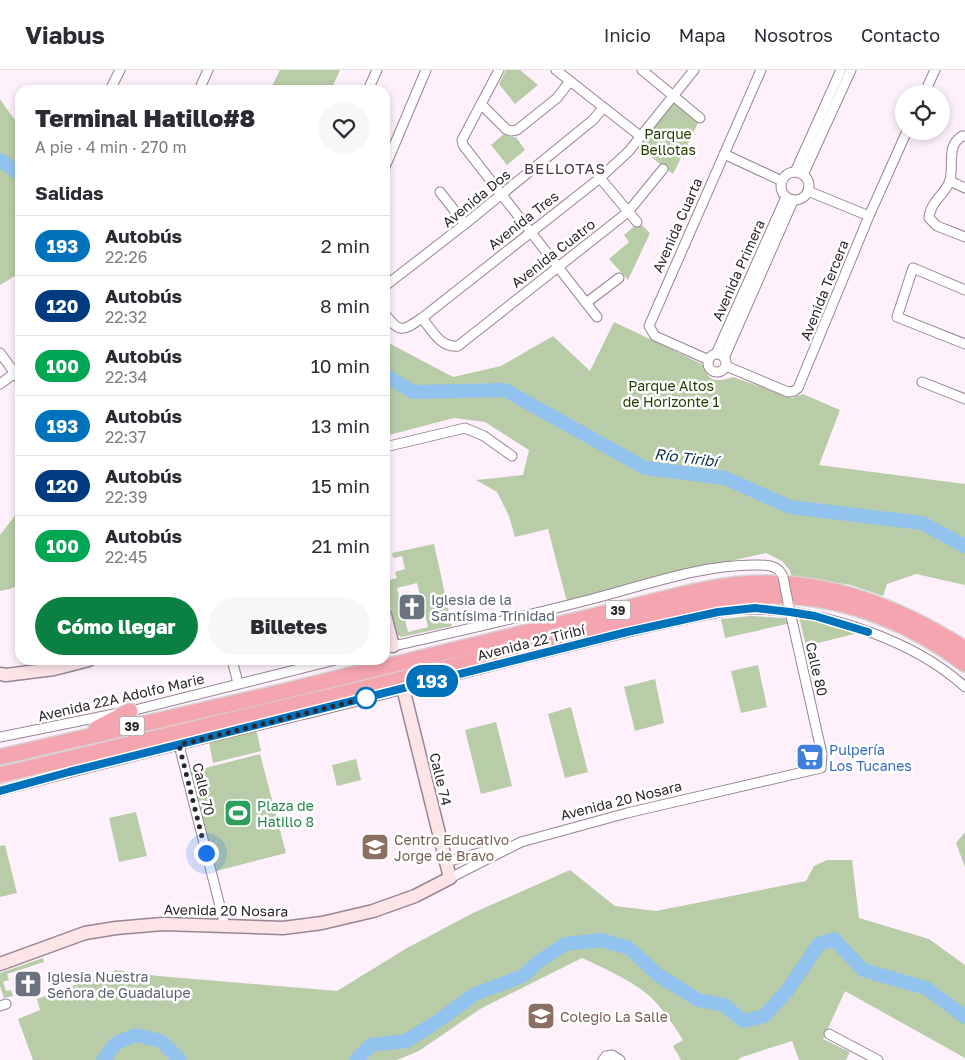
<!DOCTYPE html>
<html lang="es">
<meta charset="utf-8">
<style>
:root{--surface:#fff;--page:#f7f7f7;--text:#2b2b33;--muted:#7c7c81;--line:#e1e1e2;--accent:#0b8043}
body{margin:0;font-family:"Golos Text",sans-serif;background:var(--page);color:var(--text);height:100vh;display:flex;flex-direction:column;font-size:19px;white-space:nowrap}
*{box-sizing:border-box;margin:0}
p{font-size:16px;color:var(--muted)}
.icon{flex:none;width:28px;height:28px;fill:none;stroke:currentColor;stroke-width:2;stroke-linecap:round;stroke-linejoin:round}
.map{position:relative;flex:1;overflow:hidden}
.details{position:absolute;left:15px;top:15px;width:375px;height:580px;display:flex;flex-direction:column;background:var(--surface);border-radius:15px;box-shadow:0 2px 8px #0003}
.details>*{flex:none}
.badge{padding:0 10px;border-radius:16px;font-size:18px;line-height:32px}
.controls{position:absolute;left:895px;top:15px;display:grid;gap:10px}
.controls a{display:grid;place-items:center;width:55px;height:55px;border-radius:50%;background:var(--surface);box-shadow:0 2px 8px #0003;font-size:25px}
.you{position:absolute;width:25px;height:25px;margin:-12px;border:4px solid #fff;border-radius:50%;background:#1a73e8;box-shadow:0 0 0 8px #1a73e833}
.map>.badge{position:absolute;translate:-50% -50%;box-shadow:0 0 0 2px #fff}
h2{padding:0 20px;font-size:19px;line-height:45px}
.round{display:grid;place-items:center;flex:none;width:52px;height:52px;border-radius:26px;background:var(--page)}
.headline{display:flex;align-items:center;justify-content:space-between;height:85px;padding:0 20px}
h1{font-size:24px;font-weight:800;line-height:38px}
.button{display:flex;gap:10px;margin-top:auto;padding:10px 20px}
.button a{flex:1;height:58px;border-radius:30px;background:var(--accent);color:#fff;font-size:20px;font-weight:800;line-height:58px;text-align:center}
.button a+a{background:var(--page);color:var(--text)}
ul{padding:0;list-style:none}
li{display:flex;align-items:center;gap:15px;height:60px;padding:0 20px;border-top:1px solid var(--line)}
li div{flex:1}
li b{display:block;font-size:19px}
li em{font-style:normal}
li .badge{min-width:55px;font-weight:700;text-align:center}
header{display:flex;align-items:center;gap:30px;box-sizing:border-box;height:70px;padding:0 25px;background:var(--surface);border-bottom:1px solid var(--line)}
header strong{font-size:24px}
nav{display:flex;gap:28px;margin-inline-start:auto;font-size:18px}
.map>svg:first-child{display:block}
</style>
<header>
<strong>Viabus</strong>
<nav><a>Inicio</a><a>Mapa</a><a>Nosotros</a><a>Contacto</a></nav>
</header>
<div class="map">
<svg width="965" height="990" viewBox="0 0 965 990">
<rect width="100%" height="100%" fill="#fef1fc"/>
<g fill="#b8cca7" fill-rule="evenodd">
<path d="M 280,0 L 340,0 L 331,20 L 270,20 Z"/>
<path d="M 506,0 L 520,0 L 538,15 L 515,34 L 499,14 Z"/>
<path d="M 0,29 L 14,49 L 20,47 L 20,205 L 18,204 L 0,215 Z"/>
<path d="M 673,31 L 699,51 L 673,104 L 638,77 Z"/>
<path d="M 505,63 L 511,67 L 516,67 L 525,80 L 507,95 L 491,75 Z"/>
<path d="M 639,152 L 650,163 L 628,210 L 609,189 L 629,172 L 624,165 Z"/>
<path d="M 614,252 L 702,294 C 709,312 715,313 733,307 L 792,328 L 803,324 L 840,340 L 819,395 L 965,414 L 965,515 L 916,504 L 887,514 L 883,526 L 851,515 L 791,506 L 790,501 L 782,491 L 766,483 L 685,501 L 567,532 L 548,459 L 515,467 L 509,446 L 497,422 L 476,410 L 523,405 L 529,380 L 485,352 L 454,348 L 385,366 L 385,271 L 453,307 L 501,296 L 553,266 L 590,301 Z"/>
<path d="M 20,439 L 20,514 L 10,519 L 0,521 L 0,465 Z"/>
<path d="M 434,474 L 452,556 L 401,567 L 398,565 L 385,519 L 385,511 L 397,508 L 395,502 L 405,499 L 402,486 L 393,488 L 392,483 ZM 417,513 L 428,557 L 408,562 L 397,518 Z"/>
<path d="M 751,546 L 784,548 L 789,550 L 791,553 L 725,568 L 721,549 Z"/>
<path d="M 799,547 L 858,563 L 806,576 Z"/>
<path d="M 758,595 L 767,637 L 741,643 L 731,601 Z"/>
<path d="M 655,609 L 664,653 L 635,661 L 624,617 Z"/>
<path d="M 571,637 L 588,702 L 565,708 L 548,644 Z"/>
<path d="M 496,652 L 512,716 L 481,724 L 465,660 Z"/>
<path d="M 256,659 L 261,681 L 213,693 L 209,672 Z"/>
<path d="M 260,684 L 286,783 L 216,801 L 190,702 Z"/>
<path d="M 356,689 L 361,710 L 337,716 L 332,695 Z"/>
<path d="M 136,742 L 147,786 L 119,792 L 109,748 Z"/>
<path d="M 965,762 L 965,797 L 956,773 Z"/>
<path d="M 5,775 L 17,823 L 0,827 L 0,776 Z"/>
<path d="M 827,790 L 852,790 L 859,848 L 929,869 L 965,895 L 965,988 L 845,921 L 823,969 L 850,982 L 846,990 L 799,990 L 792,971 L 742,987 L 737,990 L 681,990 L 673,976 L 683,970 C 675,957 659,933 647,924 C 629,909 603,898 582,888 L 480,939 L 419,981 L 397,990 L 33,990 L 18,949 L 40,940 L 37,929 L 116,900 L 158,906 L 337,921 L 407,878 L 473,843 L 570,800 L 615,836 L 656,841 L 806,811 L 814,796 Z"/>
<path d="M 43,888 L 44,892 L 7,904 L 9,910 L 3,912 L 6,921 L 11,920 L 13,926 L 4,928 L 0,916 L 0,903 Z"/>
</g>
<g fill="none" stroke-linecap="round" stroke-linejoin="round">
<g stroke="#92c3ef" stroke-width="14">
<path d="M 0,90 L 20,104"/>
<path d="M 385,305 L 413,322 L 505,320 L 645,398 L 725,408 L 790,437 L 922,453 L 965,476"/>
<path d="M 103,990 L 116,973 L 136,965 L 161,971 L 180,990"/>
<path d="M 356,990 L 371,975 L 406,971 L 435,953 L 475,924 L 523,906 L 538,892 L 565,874 L 601,870 L 629,878 L 658,905 L 698,930 L 724,935 L 743,951 L 764,946 L 787,921 L 819,874 L 834,869 L 863,900 L 926,918 L 965,947"/>
</g>
<defs>
<g id="street">
<path d="M 499,0 L 462,70 L 463,75 L 597,247"/>
<path d="M 556,0 L 640,66"/>
<path d="M 642,0 L 700,48"/>
<path d="M 110,20 L 120,0"/>
<path d="M 199,20 L 208,0"/>
<path d="M 368,20 L 377,0"/>
<path d="M 924,24 L 935,0"/>
<path d="M 482,35 L 506,59 L 511,61 L 517,60 L 557,28 L 570,11"/>
<path d="M 965,66 L 962,66 C 946,76 954,95 950,110 C 947,123 930,131 929,148 L 937,156 L 965,167"/>
<path d="M 724,84 L 782,111"/>
<path d="M 385,97 L 426,0"/>
<path d="M 795,102 L 841,0"/>
<circle cx="795" cy="116" r="14"/>
<path d="M 803,105 L 851,0"/>
<path d="M 600,108 L 637,152"/>
<path d="M 950,111 L 965,118"/>
<path d="M 808,121 L 869,146"/>
<path d="M 440,122 L 465,154"/>
<path d="M 385,216 L 465,154 L 593,50 L 603,38"/>
<path d="M 965,220 L 913,198 L 897,247 L 965,274"/>
<path d="M 586,233 L 619,208"/>
<path d="M 385,244 C 400,264 403,261 422,248 C 432,260 440,278 458,276 L 628,142 L 663,99"/>
<path d="M 422,248 L 600,108 L 629,81 L 694,0"/>
<path d="M 0,283 L 20,310"/>
<path d="M 716,284 L 786,127"/>
<circle cx="717" cy="293" r="9"/>
<path d="M 724,288 L 793,131"/>
<path d="M 709,290 L 655,266 L 649,256 L 761,0"/>
<path d="M 726,296 L 788,322 L 794,321 L 798,318 L 869,146 L 907,61"/>
<path d="M 922,312 L 965,329"/>
<path d="M 0,314 L 15,303"/>
<path d="M 385,377 L 465,358 L 484,366 L 512,386"/>
<path d="M 385,578 C 454,562 523,547 592,529 C 646,515 702,494 758,495 C 769,495 779,496 783,507"/>
<path d="M 232,590 L 238,613"/>
<path d="M 127,642 L 335,590"/>
<path d="M 0,667 L 114,644"/>
<path d="M 179,675 L 225,856"/>
<path d="M 0,721 C 106,692 212,667 318,641 C 387,624 455,605 524,588 C 576,575 629,561 681,550 C 706,545 731,538 756,539 C 825,541 914,570 965,617"/>
<path d="M 446,792 L 504,776"/>
<path d="M 450,808 L 521,772 L 627,743 L 821,698 L 822,684 L 789,537"/>
<path d="M 0,936 L 6,934"/>
<path d="M 829,964 L 878,990"/>
<path d="M 603,990 L 606,986 L 612,985 L 620,990"/>
</g>
<g id="secondary">
<path d="M 385,545 L 393,576"/>
<path d="M 0,604 L 6,605 L 54,599 L 89,590"/>
<path d="M 0,894 L 85,863 L 116,858 L 163,854 L 283,858 L 322,853 L 373,841 L 415,826 L 450,808 L 403,618"/>
</g>
<g id="highway">
<path d="M 96,659 L 130,641"/>
<path d="M 0,687 L 264,626 L 667,528 C 691,522 716,516 742,514 C 823,507 898,536 965,579"/>
<path d="M 0,705 L 390,612 L 693,535 C 722,530 751,525 781,526 C 848,528 912,554 965,594"/>
</g>
</defs>
<use href="#street" stroke="#978595" stroke-width="11"/>
<use href="#secondary" stroke="#978595" stroke-width="15"/>
<use href="#highway" stroke="#d5d4d5" stroke-width="18"/>
<use href="#street" stroke="#fff" stroke-width="9"/>
<use href="#secondary" stroke="#fce4e7" stroke-width="12"/>
<use href="#highway" stroke="#f4a5b0" stroke-width="15"/>
<defs>
<path id="street-bridge" d="M 783,507 L 788,532"/>
</defs>
<use href="#street-bridge" stroke="#978595" stroke-width="11" stroke-linecap="butt"/>
<use href="#street-bridge" stroke="#fff" stroke-width="9"/>
</g>
<g fill="none" stroke-linecap="round" stroke-linejoin="round">
<defs>
<path id="line" d="M 0,721 L 69,702 L 627,562 L 718,542 L 755,538 L 790,542 L 815,546 L 868,562"/>
</defs>
<use href="#line" stroke="#fff" stroke-width="11"/>
<use href="#line" stroke="#0072bc" stroke-width="8"/>
<path stroke="#2e262d" stroke-width="5" stroke-dasharray="0 9" d="M 206,783 L 179,675 L 366,628"/>
</g>
<defs>
<symbol id="church-square" viewBox="-11 -11 22 22"><rect x="-9" y="-9" width="18" height="18" rx="4" fill="#6b7280" stroke="#fff"/><path d="M-1.2-6h2.4v3.5h3.3v2.4h-3.3V6h-2.4V-.1h-3.3v-2.4h3.3Z" fill="#fff"/></symbol>
<symbol id="supermarket-square" viewBox="-11 -11 22 22"><rect x="-9" y="-9" width="18" height="18" rx="4" fill="#3f7fe0" stroke="#fff"/><path d="M-6-5.5h2.5l.6 2H6L4.5 2H-2.5L-4.4-4H-6ZM-1.5 3.2a1.3 1.3 0 1 0 .1 0ZM3 3.2a1.3 1.3 0 1 0 .1 0Z" fill="#fff"/></symbol>
<symbol id="stadium-square" viewBox="-11 -11 22 22"><rect x="-9" y="-9" width="18" height="18" rx="4" fill="#2e9e5b" stroke="#fff"/><path d="M0-5a6.5 5 0 1 0 0 10a6.5 5 0 1 0 0-10ZM-3.5-1.8h7v3.6h-7Z" fill="#fff"/></symbol>
<symbol id="school-square" viewBox="-11 -11 22 22"><rect x="-9" y="-9" width="18" height="18" rx="4" fill="#8d6e63" stroke="#fff"/><path d="M0-5L7-2L0 1L-7-2ZM-4 1L0 2.5L4 1V4Q0 6-4 4Z" fill="#fff"/></symbol>
</defs>
<g fill-rule="evenodd">
<use href="#church-square" x="396" y="521" width="32" height="32"/>
<use href="#supermarket-square" x="794" y="671" width="32" height="32"/>
<use href="#stadium-square" x="222" y="727" width="32" height="32"/>
<use href="#school-square" x="359" y="761" width="32" height="32"/>
<use href="#church-square" x="12" y="898" width="32" height="32"/>
<use href="#school-square" x="525" y="930" width="32" height="32"/>
</g>
<circle fill="#fff" stroke="#0072bc" stroke-width="2.5" cx="366" cy="628" r="10"/>
<g text-anchor="middle" dominant-baseline="central" stroke-width="5" stroke-linejoin="round" paint-order="stroke">
<g fill="#fff" stroke="#6d676c" stroke-width="1">
<rect x="605.5" y="530.5" width="25" height="19" rx="4"/>
<rect x="119.5" y="646.5" width="25" height="19" rx="4"/>
</g>
<g font-size="12" font-weight="bold" fill="#2e262d">
<text x="618" y="540">39</text>
<text x="132" y="656">39</text>
</g>
<g font-size="14" fill="#243d00" stroke="#fff">
<text x="668" y="63">Parque<tspan x="668" dy="16">Bellotas</tspan></text>
<text x="671" y="315">Parque Altos<tspan x="671" dy="16">de Horizonte 1</tspan></text>
</g>
<g font-size="14" fill="#2e262d" stroke="#fff">
<text transform="translate(476 128) rotate(-39)">Avenida Dos</text>
<text transform="translate(523 150) rotate(-38)">Avenida Tres</text>
<text transform="translate(677 155) rotate(-66)">Avenida Cuarta</text>
<text transform="translate(553 183) rotate(-38)">Avenida Cuatro</text>
<text transform="translate(738 200) rotate(-66)">Avenida Primera</text>
<text transform="translate(824 220) rotate(-68)">Avenida Tercera</text>
<text transform="translate(531 572) rotate(-14)">Avenida 22 Tiribí</text>
<text transform="translate(817 599) rotate(77)">Calle 80</text>
<text transform="translate(121 627) rotate(-13)">Avenida 22A Adolfo Marie</text>
<text transform="translate(441 709) rotate(76)">Calle 74</text>
<text transform="translate(204 719) rotate(76)">Calle 70</text>
<text transform="translate(621 730) rotate(-14)">Avenida 20 Nosara</text>
<text transform="translate(226 840) rotate(1)">Avenida 20 Nosara</text>
</g>
<g font-size="14" fill="#5b616d" stroke="#fff" text-anchor="start">
<text x="431" y="529">Iglesia de la<tspan x="431" dy="16">Santísima Trinidad</tspan></text>
<text x="47" y="906">Iglesia Nuestra<tspan x="47" dy="16">Señora de Guadalupe</tspan></text>
</g>
<g font-size="14" fill="#366cbe" stroke="#fff" text-anchor="start">
<text x="829" y="679">Pulpería<tspan x="829" dy="16">Los Tucanes</tspan></text>
</g>
<g font-size="14" fill="#27864d" stroke="#fff" text-anchor="start">
<text x="257" y="735">Plaza de<tspan x="257" dy="16">Hatillo 8</tspan></text>
</g>
<g font-size="14" fill="#785e54" stroke="#fff" text-anchor="start">
<text x="394" y="769">Centro Educativo<tspan x="394" dy="16">Jorge de Bravo</tspan></text>
<text x="560" y="946">Colegio La Salle</text>
</g>
<g font-size="15" letter-spacing="1" fill="#483847" stroke="#fff">
<text x="565" y="98">BELLOTAS</text>
</g>
<g font-size="15" font-style="italic" fill="#082e4b" stroke="#fff">
<text transform="translate(686 387) rotate(7)">Río Tiribí</text>
</g>
</g>
</svg>
<div class="controls">
<a><svg class="icon" aria-label="locate" viewBox="0 0 24 24"><circle cx="12" cy="12" r="6"/><path d="M12 2v4M12 18v4M2 12h4M18 12h4"/></svg></a>
</div>
<div class="you" style="left:206px;top:783px"></div>
<b class="badge" style="left:432px;top:611px;background:#0072bc;color:#fff">193</b>
<section class="details">
<div class="headline"><div><h1>Terminal Hatillo#8</h1><p>A pie · 4 min · 270 m</p></div><a class="round"><svg class="icon" aria-label="heart" viewBox="0 0 24 24"><path d="M12 20l-8-8c-3-5 5-10 8-4 3-6 11-1 8 4z"/></svg></a></div>
<h2>Salidas</h2>
<ul>
<li><span class="badge" style="background:#0072bc;color:#fff">193</span><div><b>Autobús</b><p>22:26</p></div><em>2 min</em></li>
<li><span class="badge" style="background:#003b80;color:#fff">120</span><div><b>Autobús</b><p>22:32</p></div><em>8 min</em></li>
<li><span class="badge" style="background:#00a651;color:#fff">100</span><div><b>Autobús</b><p>22:34</p></div><em>10 min</em></li>
<li><span class="badge" style="background:#0072bc;color:#fff">193</span><div><b>Autobús</b><p>22:37</p></div><em>13 min</em></li>
<li><span class="badge" style="background:#003b80;color:#fff">120</span><div><b>Autobús</b><p>22:39</p></div><em>15 min</em></li>
<li><span class="badge" style="background:#00a651;color:#fff">100</span><div><b>Autobús</b><p>22:45</p></div><em>21 min</em></li>
</ul>
<div class="button"><a>Cómo llegar</a><a>Billetes</a></div>
</section>
</div>
